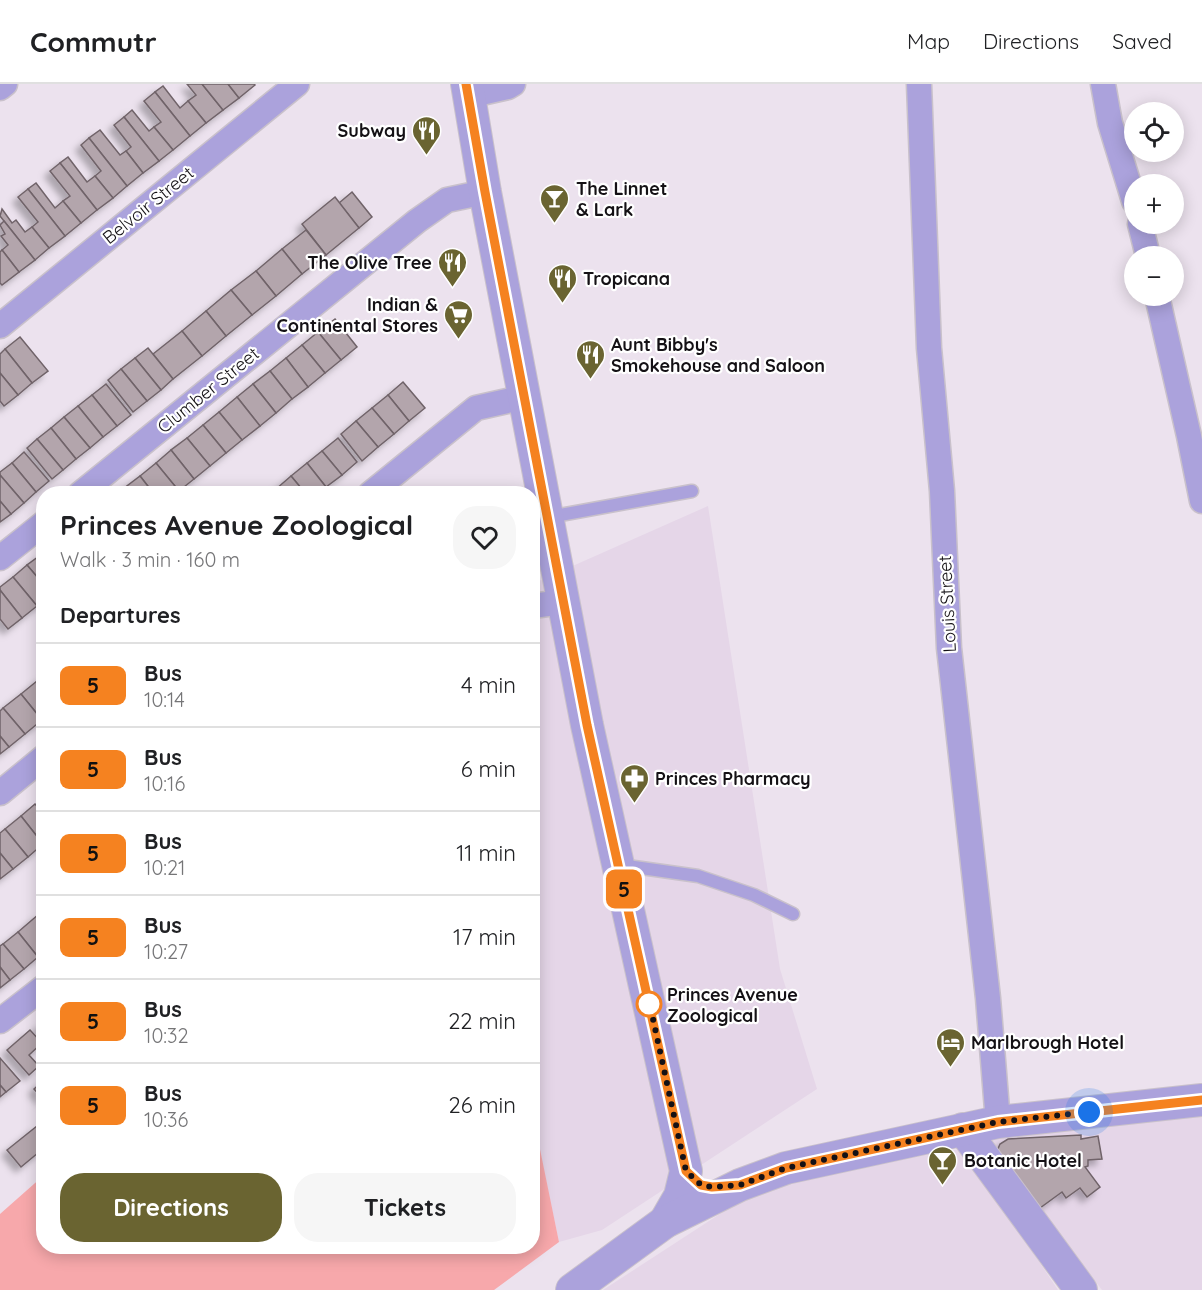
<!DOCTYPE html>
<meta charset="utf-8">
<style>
:root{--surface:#fff;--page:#f6f6f6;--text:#202124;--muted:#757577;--line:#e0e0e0;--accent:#6a6431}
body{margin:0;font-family:Quicksand,sans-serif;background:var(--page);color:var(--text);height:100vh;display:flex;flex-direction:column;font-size:22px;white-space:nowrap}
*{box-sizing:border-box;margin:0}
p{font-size:20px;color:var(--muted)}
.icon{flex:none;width:33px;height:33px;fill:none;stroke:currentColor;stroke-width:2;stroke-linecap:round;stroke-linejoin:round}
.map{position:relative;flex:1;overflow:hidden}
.side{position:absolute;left:36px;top:402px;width:504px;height:768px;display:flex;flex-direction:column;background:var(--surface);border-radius:24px;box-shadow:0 3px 15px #0003}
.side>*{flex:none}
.badge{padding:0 12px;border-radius:9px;font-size:21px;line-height:39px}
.buttons{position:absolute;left:1124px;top:18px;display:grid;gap:12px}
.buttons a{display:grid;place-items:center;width:60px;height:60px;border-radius:50%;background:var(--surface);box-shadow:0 3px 15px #0003;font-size:30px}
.you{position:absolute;width:30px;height:30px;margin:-15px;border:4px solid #fff;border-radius:50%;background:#1a73e8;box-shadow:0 0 0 9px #1a73e833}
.map>.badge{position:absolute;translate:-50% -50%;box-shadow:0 0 0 3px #fff}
h2{padding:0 24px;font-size:22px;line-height:54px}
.round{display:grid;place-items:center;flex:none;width:63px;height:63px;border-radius:24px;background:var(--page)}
.overview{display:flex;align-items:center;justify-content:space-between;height:102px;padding:0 24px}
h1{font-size:28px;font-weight:700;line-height:45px}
.cta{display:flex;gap:12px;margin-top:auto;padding:12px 24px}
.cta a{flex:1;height:69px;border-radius:24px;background:var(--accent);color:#fff;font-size:24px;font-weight:700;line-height:69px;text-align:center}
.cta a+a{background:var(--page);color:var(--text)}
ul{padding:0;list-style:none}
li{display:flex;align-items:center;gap:18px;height:84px;padding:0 24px;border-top:2px solid var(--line)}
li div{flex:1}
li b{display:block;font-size:22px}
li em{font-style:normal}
li .badge{min-width:66px;font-weight:700;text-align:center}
header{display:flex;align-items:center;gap:36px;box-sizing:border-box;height:84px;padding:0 30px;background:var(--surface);border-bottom:2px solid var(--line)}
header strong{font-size:28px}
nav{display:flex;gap:33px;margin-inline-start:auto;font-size:21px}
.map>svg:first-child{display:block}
</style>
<header>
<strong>Commutr</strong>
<nav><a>Map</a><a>Directions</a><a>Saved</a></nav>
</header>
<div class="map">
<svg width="1202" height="1206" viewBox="0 0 1202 1206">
<defs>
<filter id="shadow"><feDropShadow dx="-5.5" dy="5.5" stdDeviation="3" flood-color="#0004"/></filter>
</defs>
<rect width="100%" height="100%" fill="#ece2ee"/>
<g fill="#e5d6e8">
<path d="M 708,422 L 780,885 L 817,1005 L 602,1146 L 559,1158 L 532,1030 L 532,500 Z"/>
<path d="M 1202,1027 L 1202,1206 L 1102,1206 L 991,1058 L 996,1053 Z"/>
<path d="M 964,1065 L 1058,1206 L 603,1206 L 766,1100 L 829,1080 Z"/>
</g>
<path fill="#f7a8ab" d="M 533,1031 L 559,1158 L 494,1206 L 0,1206 L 0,1130 L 43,1092 L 44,1162 L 532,1162 Z"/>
<g fill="#b3a5ac" stroke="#706369" stroke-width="1.5" filter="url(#shadow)">
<path d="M 187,0 L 202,0 L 223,26 L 206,39 L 188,17 L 196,11 Z"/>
<path d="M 202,0 L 228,0 L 239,14 L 223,26 Z"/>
<path d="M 228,0 L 254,0 L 255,1 L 239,14 Z"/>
<path d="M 163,2 L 180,24 L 188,17 L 206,39 L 190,52 L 155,8 Z"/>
<path d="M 155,8 L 190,52 L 173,66 L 154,43 L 161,38 L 144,17 Z"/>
<path d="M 132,26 L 149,47 L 154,43 L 173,66 L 159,77 L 124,33 Z"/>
<path d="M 124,33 L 159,77 L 143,89 L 126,67 L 131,63 L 114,41 Z"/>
<path d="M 100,46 L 120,71 L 126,67 L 143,89 L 127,102 L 89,54 Z"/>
<path d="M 89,54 L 127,102 L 113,114 L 95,92 L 101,87 L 81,61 Z"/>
<path d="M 68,73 L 87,98 L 95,92 L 113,114 L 97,126 L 60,79 Z"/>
<path d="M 60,79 L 97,126 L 81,139 L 63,117 L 70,112 L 50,87 Z"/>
<path d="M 36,99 L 55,124 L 63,117 L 81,139 L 65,152 L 28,105 Z"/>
<path d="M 28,105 L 65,152 L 49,164 L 32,143 L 38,138 L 18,113 Z"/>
<path d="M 352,108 L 372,133 L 359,144 L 339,119 Z"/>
<path d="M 335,113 L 359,144 L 326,171 L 302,140 Z"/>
<path d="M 2,125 L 12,139 L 16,136 L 25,148 L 32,143 L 49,164 L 35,176 L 0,132 Z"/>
<path d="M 4,137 L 35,176 L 19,188 L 2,166 L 8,161 L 1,152 L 5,150 L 0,141 Z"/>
<path d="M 306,146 L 326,171 L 302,190 L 282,165 Z"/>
<path d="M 282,165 L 302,190 L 276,212 L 256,187 Z"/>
<path d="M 2,166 L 19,188 L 2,201 L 0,199 L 0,168 Z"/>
<path d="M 256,187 L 276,212 L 252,231 L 231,206 Z"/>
<path d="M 231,206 L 252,231 L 226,252 L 206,227 Z"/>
<path d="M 206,227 L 226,252 L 202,272 L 182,247 Z"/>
<path d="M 335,235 L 357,263 L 341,276 L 318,248 Z"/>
<path d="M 182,247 L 202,272 L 173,295 L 153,270 Z"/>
<path d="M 318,248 L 341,276 L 325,289 L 302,261 Z"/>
<path d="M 20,253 L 48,287 L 32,299 L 5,265 Z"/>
<path d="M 302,261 L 325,289 L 308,303 L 286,274 Z"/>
<path d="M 148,264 L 173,295 L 161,306 L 135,274 Z"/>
<path d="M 5,265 L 32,299 L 18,311 L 0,289 L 0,270 Z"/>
<path d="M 135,274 L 161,306 L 147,317 L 121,285 Z"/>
<path d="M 286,274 L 308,303 L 292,315 L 270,287 Z"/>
<path d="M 121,285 L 147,317 L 133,328 L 108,296 Z"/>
<path d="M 270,287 L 292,315 L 276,329 L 253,300 Z"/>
<path d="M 0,289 L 18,311 L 4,322 L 0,317 Z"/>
<path d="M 403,298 L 425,324 L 409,337 L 388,311 Z"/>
<path d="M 106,300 L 131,331 L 117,342 L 92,311 Z"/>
<path d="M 253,300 L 276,329 L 260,342 L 237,313 Z"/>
<path d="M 92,311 L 117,342 L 103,353 L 78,322 Z"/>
<path d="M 388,311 L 409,337 L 394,350 L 372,324 Z"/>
<path d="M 237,313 L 260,342 L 242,356 L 219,328 Z"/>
<path d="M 78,322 L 103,353 L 90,364 L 64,333 Z"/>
<path d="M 372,324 L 394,350 L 378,363 L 356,337 Z"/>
<path d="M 219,328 L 242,356 L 226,369 L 203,341 Z"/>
<path d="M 64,333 L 90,364 L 76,375 L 51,344 Z"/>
<path d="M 356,337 L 378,363 L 362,377 L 341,350 Z"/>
<path d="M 203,341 L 226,369 L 210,382 L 187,354 Z"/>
<path d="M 51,344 L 76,375 L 63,386 L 37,355 Z"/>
<path d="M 187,354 L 210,382 L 194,395 L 171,366 Z"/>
<path d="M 338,354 L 357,378 L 342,391 L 322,367 Z"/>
<path d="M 37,355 L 63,386 L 52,395 L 27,364 Z"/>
<path d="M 171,366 L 194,395 L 179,407 L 156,379 Z"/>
<path d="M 322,367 L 342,391 L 326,403 L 307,379 Z"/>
<path d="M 24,368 L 49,397 L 36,408 L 12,379 Z"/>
<path d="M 12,379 L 36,408 L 24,419 L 0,391 L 0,388 Z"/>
<path d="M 156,379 L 179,407 L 175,410 L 154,410 L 140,392 Z"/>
<path d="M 307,379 L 326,403 L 319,410 L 306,410 L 291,392 Z"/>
<path d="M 0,391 L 24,419 L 11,430 L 0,417 Z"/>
<path d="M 140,392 L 154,410 L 127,410 L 123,405 Z"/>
<path d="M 291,392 L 306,410 L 280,410 L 276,405 Z"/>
<path d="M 0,417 L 11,430 L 0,438 Z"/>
<path d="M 42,470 L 44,472 L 44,501 L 27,481 Z"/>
<path d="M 27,481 L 44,501 L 44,517 L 37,522 L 13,493 Z"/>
<path d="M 13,493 L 37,522 L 22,534 L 0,506 L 0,503 Z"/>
<path d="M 0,506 L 22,534 L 8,545 L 0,535 Z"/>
<path d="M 44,592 L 44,605 L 37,597 Z"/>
<path d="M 37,597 L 44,605 L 42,636 L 21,610 Z"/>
<path d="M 21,610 L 42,636 L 25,650 L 3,624 Z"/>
<path d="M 3,624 L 25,650 L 9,663 L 0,652 L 0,627 Z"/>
<path d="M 0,652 L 9,663 L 0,670 Z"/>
<path d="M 35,720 L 44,730 L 43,760 L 21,732 Z"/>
<path d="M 21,732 L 43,760 L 28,773 L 5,745 Z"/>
<path d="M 5,745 L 28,773 L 13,785 L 0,769 L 0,749 Z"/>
<path d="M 0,769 L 13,785 L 0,795 Z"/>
<path d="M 39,830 L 44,835 L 44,869 L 38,873 L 18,848 Z"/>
<path d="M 18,848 L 38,873 L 24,885 L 3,860 Z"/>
<path d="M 3,860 L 24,885 L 10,896 L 0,883 L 0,862 Z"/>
<path d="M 0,883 L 10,896 L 0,904 Z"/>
<path d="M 44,938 L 44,951 L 37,943 Z"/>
<path d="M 30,946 L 42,959 L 29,971 L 39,982 L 29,991 L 7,966 Z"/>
<path d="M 0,974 L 20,997 L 6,1008 L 0,1001 Z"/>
<path d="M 44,996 L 44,1016 L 34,1005 Z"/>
<path d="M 0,1001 L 6,1008 L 0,1013 Z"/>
<path d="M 37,1042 L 44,1050 L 44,1064 L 21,1083 L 7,1066 Z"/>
<path d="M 1081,1051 L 1081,1055 L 1098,1052 L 1102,1075 L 1088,1076 L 1088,1082 L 1085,1083 L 1100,1103 L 1087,1113 L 1080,1104 L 1066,1114 L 1062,1108 L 1040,1124 L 1031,1111 L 1029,1113 L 997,1067 L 1000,1060 L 1008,1055 Z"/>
</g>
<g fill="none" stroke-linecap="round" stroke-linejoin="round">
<defs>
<g id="service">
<path d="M 549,433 L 692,407"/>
<path d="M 620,781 L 698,792 L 754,811 L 793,830"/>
</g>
<g id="minor">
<path d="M 919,0 L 929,264 L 942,407 L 949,564 L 988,914 L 998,1038"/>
<path d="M 1103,0 L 1110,39 L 1134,117"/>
<path d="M 0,4 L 5,0"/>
<path d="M 468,12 L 508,3 L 513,0"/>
<path d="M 1140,140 L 1148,172"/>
<path d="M 1157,212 L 1189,352 L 1202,417"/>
<path d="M 0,242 L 297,0"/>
<path d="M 80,410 L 417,137 L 447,116 L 485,108"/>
<path d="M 370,410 L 476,324 L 525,313"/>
<path d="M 0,474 L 44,439"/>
<path d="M 532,522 L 563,518"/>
<path d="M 0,709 L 44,673"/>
<path d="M 0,937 L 44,903"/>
</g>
<g id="tertiary">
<path d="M 467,0 L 485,108 L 587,641 L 686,1087 L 680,1112 L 665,1138"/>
<path d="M 963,1045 L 1081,1206"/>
<path d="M 572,1206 L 665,1138 L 740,1101 L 786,1084 L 998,1038 L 1202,1016"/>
</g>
</defs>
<use href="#service" stroke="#c9c1cb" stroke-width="15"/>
<use href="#minor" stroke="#c9c1cb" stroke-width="27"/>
<use href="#tertiary" stroke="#c9c1cb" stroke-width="34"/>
<use href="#service" stroke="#aba2dc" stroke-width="12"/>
<use href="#minor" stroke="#aba2dc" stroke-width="24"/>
<use href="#tertiary" stroke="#aba2dc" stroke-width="32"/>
</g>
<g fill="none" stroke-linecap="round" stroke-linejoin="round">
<defs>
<path id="line" d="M 466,0 L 485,108 L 587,641 L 686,1087 L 701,1101 L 712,1103 L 740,1101 L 786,1084 L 998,1038 L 1202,1016"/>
</defs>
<use href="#line" stroke="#fff" stroke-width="14"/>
<use href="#line" stroke="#f58220" stroke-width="9"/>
<path stroke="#141115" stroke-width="6" stroke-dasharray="0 10.8" d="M 649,920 L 648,912 L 686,1087 L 701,1101 L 712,1103 L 740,1101 L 786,1084 L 998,1038 L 1089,1028"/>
</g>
<defs>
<symbol id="restaurant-pin" viewBox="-11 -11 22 30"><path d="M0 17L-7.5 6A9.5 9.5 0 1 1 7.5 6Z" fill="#6a6431" stroke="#fff"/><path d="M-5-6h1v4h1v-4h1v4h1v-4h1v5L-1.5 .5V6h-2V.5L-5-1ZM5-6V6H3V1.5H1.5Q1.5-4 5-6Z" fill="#fff"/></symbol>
<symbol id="bar-pin" viewBox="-11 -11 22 30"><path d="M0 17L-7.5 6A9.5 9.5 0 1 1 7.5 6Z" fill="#6a6431" stroke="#fff"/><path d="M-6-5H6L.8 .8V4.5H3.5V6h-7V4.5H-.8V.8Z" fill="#fff"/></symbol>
<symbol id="supermarket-pin" viewBox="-11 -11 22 30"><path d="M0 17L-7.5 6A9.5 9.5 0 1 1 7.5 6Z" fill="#6a6431" stroke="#fff"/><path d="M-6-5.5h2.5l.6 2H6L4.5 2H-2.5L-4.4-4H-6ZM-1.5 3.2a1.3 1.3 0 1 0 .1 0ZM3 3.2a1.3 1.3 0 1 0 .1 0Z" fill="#fff"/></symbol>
<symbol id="pharmacy-pin" viewBox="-11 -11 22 30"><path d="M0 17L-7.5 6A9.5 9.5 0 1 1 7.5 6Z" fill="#6a6431" stroke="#fff"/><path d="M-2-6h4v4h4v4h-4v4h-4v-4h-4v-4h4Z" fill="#fff"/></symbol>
<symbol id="hotel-pin" viewBox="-11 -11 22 30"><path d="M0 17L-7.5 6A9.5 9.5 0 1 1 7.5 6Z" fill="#6a6431" stroke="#fff"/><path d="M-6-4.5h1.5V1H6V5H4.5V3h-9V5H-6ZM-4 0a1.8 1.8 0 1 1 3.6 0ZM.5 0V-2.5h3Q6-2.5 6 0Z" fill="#fff"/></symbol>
</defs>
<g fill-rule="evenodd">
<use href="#restaurant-pin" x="410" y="30" width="33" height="45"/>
<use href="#bar-pin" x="538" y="98" width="33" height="45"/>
<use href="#restaurant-pin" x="436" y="162" width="33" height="45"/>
<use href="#restaurant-pin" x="546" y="178" width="33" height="45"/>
<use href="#supermarket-pin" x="442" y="214" width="33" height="45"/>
<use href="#restaurant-pin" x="574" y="254" width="33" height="45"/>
<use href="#pharmacy-pin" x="618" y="678" width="33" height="45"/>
<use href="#hotel-pin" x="934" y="942" width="33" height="45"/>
<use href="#bar-pin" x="926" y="1060" width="33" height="45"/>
</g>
<circle fill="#fff" stroke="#f58220" stroke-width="3" cx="649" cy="920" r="12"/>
<g text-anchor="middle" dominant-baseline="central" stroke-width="4.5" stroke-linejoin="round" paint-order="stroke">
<g font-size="18" font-weight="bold" fill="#141115" stroke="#fff" text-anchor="start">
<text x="406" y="46" text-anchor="end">Subway</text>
<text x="576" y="104">The Linnet<tspan x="576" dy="21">&amp; Lark</tspan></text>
<text x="432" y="178" text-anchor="end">The Olive Tree</text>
<text x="583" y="194">Tropicana</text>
<text x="438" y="220" text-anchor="end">Indian &amp;<tspan x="438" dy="21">Continental Stores</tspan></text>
<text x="611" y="260">Aunt Bibby's<tspan x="611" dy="21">Smokehouse and Saloon</tspan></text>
<text x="655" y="694">Princes Pharmacy</text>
<text x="971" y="958">Marlbrough Hotel</text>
<text x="964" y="1076">Botanic Hotel</text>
</g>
<g font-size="18" fill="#141115" stroke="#fff">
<text transform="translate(148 121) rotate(-39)">Belvoir Street</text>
<text transform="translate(208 306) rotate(-39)">Clumber Street</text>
<text transform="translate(947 520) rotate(-93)">Louis Street</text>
</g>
<g font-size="18" font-weight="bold" fill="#141115" stroke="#fff" text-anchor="start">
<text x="667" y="910">Princes Avenue<tspan x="667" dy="21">Zoological</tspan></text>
</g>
</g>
</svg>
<div class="buttons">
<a><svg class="icon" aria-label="locate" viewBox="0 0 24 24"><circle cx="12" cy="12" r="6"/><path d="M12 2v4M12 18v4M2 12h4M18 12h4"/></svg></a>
<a>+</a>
<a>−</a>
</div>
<div class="you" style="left:1089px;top:1028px"></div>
<b class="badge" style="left:624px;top:805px;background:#f58220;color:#111">5</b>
<section class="side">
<div class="overview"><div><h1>Princes Avenue Zoological</h1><p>Walk · 3 min · 160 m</p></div><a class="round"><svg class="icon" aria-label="heart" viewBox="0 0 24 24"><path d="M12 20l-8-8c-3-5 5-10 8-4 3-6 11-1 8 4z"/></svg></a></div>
<h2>Departures</h2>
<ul>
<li><span class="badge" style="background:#f58220;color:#111">5</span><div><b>Bus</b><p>10:14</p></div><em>4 min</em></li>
<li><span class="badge" style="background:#f58220;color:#111">5</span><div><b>Bus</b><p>10:16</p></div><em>6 min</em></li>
<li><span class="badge" style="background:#f58220;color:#111">5</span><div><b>Bus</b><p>10:21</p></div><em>11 min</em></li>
<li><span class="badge" style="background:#f58220;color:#111">5</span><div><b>Bus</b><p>10:27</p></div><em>17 min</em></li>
<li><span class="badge" style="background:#f58220;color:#111">5</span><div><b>Bus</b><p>10:32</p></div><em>22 min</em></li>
<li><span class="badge" style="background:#f58220;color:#111">5</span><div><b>Bus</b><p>10:36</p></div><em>26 min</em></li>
</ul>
<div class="cta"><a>Directions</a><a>Tickets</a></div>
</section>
</div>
